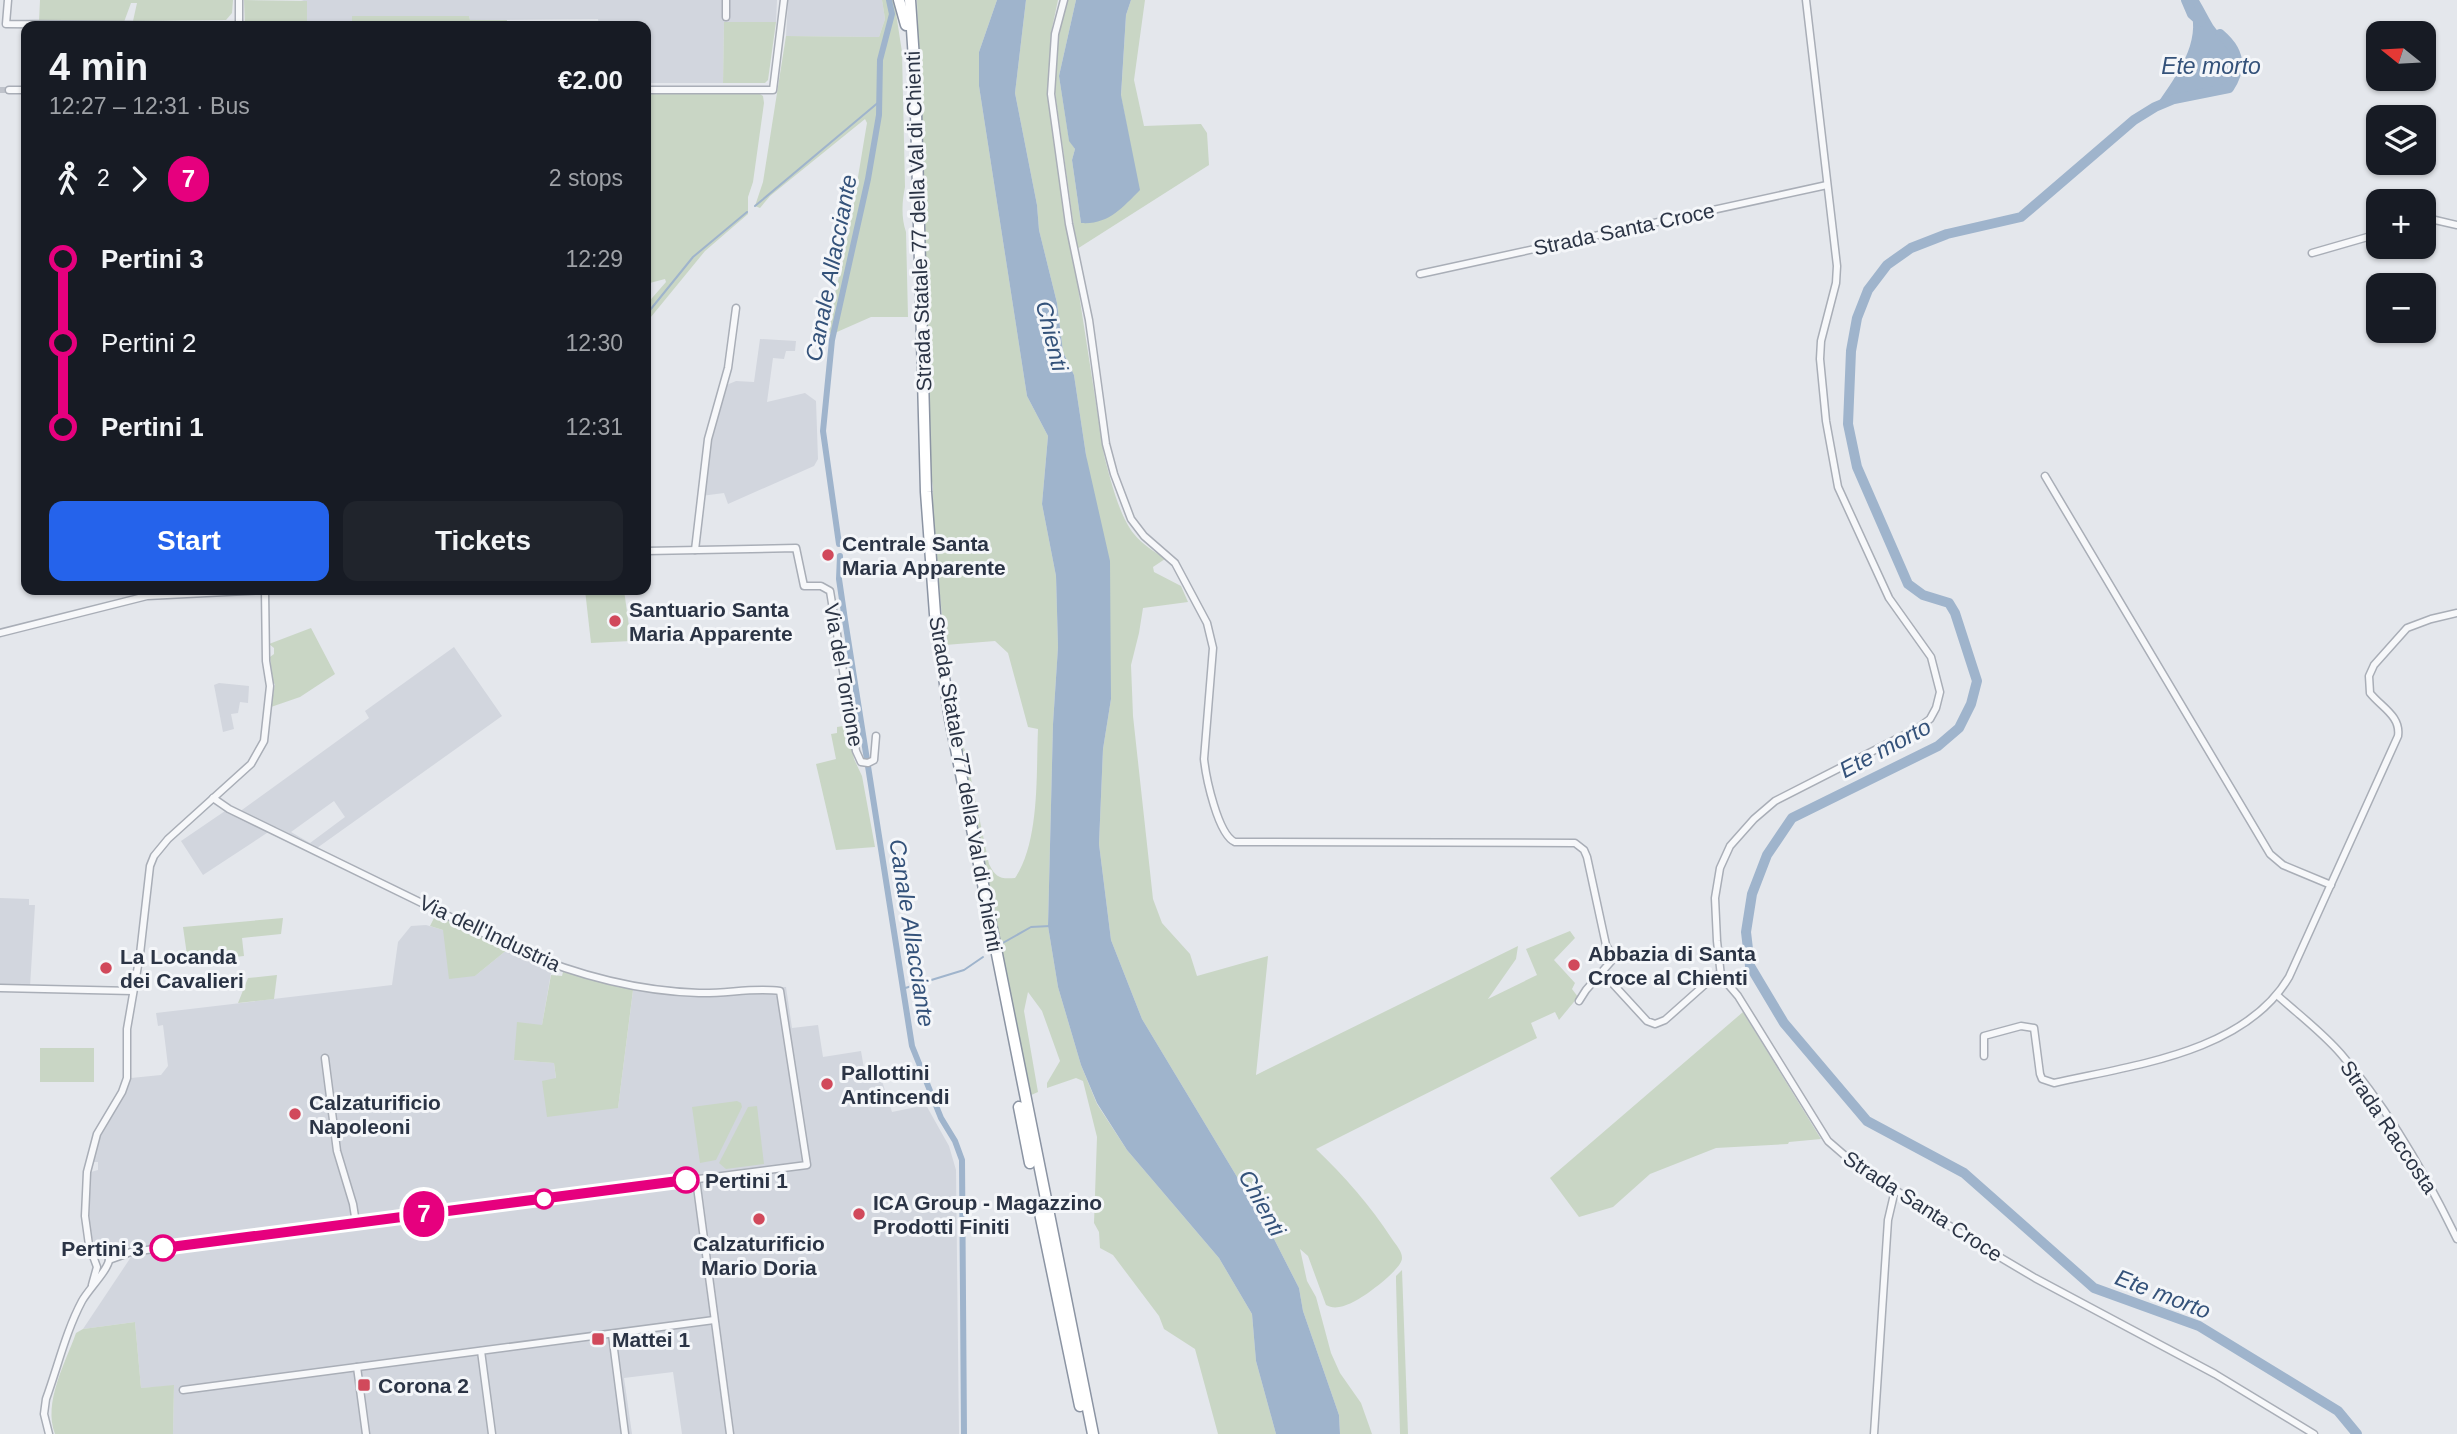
<!DOCTYPE html>
<meta charset="utf-8">
<style>
:root{--surface:#171b24;--page:#20242c;--text:#f1f3f6;--muted:#9ea1a6;--accent:#2563eb}
body{margin:0;font-family:Arial,sans-serif;background:var(--page);color:var(--text);height:100vh;display:flex;flex-direction:column;font-size:26px;white-space:nowrap}
*{box-sizing:border-box;margin:0}
p{font-size:23px;color:var(--muted)}
.icon{flex:none;width:38px;height:38px;fill:none;stroke:currentColor;stroke-width:2;stroke-linecap:round;stroke-linejoin:round}
.map{position:relative;flex:1;overflow:hidden}
.details{position:absolute;left:21px;top:21px;width:630px;height:574px;display:flex;flex-direction:column;background:var(--surface);border-radius:14px;box-shadow:0 2px 5px #0004}
.details>*{flex:none}
.badge{padding:0 14px;border-radius:23px;font-size:24px;line-height:46px}
.needle{width:46px;rotate:288deg}
.controls{position:absolute;left:2366px;top:21px;display:grid;gap:14px}
.controls a{display:grid;place-items:center;width:70px;height:70px;border-radius:14px;background:var(--surface);box-shadow:0 2px 5px #0004;font-size:35px}
.map>.badge{position:absolute;translate:-50% -50%;box-shadow:0 0 0 4px #fff}
.legs{display:flex;align-items:center;gap:10px;height:77px;padding:0 28px;font-size:23px}
.legs p{margin-inline-start:auto}
.summary{display:flex;align-items:center;justify-content:space-between;height:119px;padding:0 28px}
h1{font-size:38px;font-weight:700;line-height:52px}
.primary-button{display:flex;gap:14px;margin-top:auto;padding:14px 28px}
.primary-button a{flex:1;height:80px;border-radius:14px;background:var(--accent);color:#fff;font-size:28px;font-weight:700;line-height:80px;text-align:center}
.primary-button a+a{background:var(--page);color:var(--text)}
ul{padding:0 28px;list-style:none}
li{display:flex;align-items:center;gap:24px;height:84px;font-size:26px}
li i{display:grid;place-items:center;width:10px;height:100%;margin:0 9px;background:currentColor}
li i::after{content:'';width:18px;height:18px;margin:-9px;border:5px solid;border-radius:50%;background:var(--surface)}
li p{margin-inline-start:auto}
li:first-child i{background:linear-gradient(#0000 50%,currentColor 0)}
li:last-child i{background:linear-gradient(currentColor 50%,#0000 0)}
.map>svg:first-child{display:block}
</style>
<div class="map">
<svg width="2457" height="1434" viewBox="0 0 2457 1434">
<rect width="100%" height="100%" fill="#e4e7ec"/>
<g fill="#d2d6de" fill-rule="evenodd">
<path d="M 301,0 L 724,0 L 724,7 L 729,8 L 730,0 L 777,0 L 776,22 L 724,22 L 723,83 L 646,83 L 646,26 L 599,26 L 598,19 L 470,20 L 469,16 L 353,16 L 352,26 L 307,26 L 307,2 Z"/>
<path d="M 788,0 L 882,0 L 885,19 L 879,37 L 786,36 Z"/>
<path d="M 760,339 L 796,341 L 795,351 L 786,351 L 784,359 L 773,358 L 767,402 L 805,393 L 816,401 L 818,459 L 814,466 L 728,504 L 724,493 L 701,496 L 708,439 L 724,386 L 736,381 L 754,382 Z"/>
<path d="M 454,647 L 502,716 L 317,848 L 276,827 L 203,875 L 181,841 L 225,811 L 235,815 L 369,718 L 365,711 ZM 334,801 L 345,817 L 310,843 L 291,832 Z"/>
<path d="M 219,683 L 249,686 L 248,703 L 240,702 L 238,713 L 231,714 L 234,729 L 223,732 L 214,685 Z"/>
<path d="M 0,898 L 29,899 L 29,905 L 35,905 L 30,987 L 0,986 Z"/>
<path d="M 426,925 L 443,930 L 475,976 L 508,949 L 552,967 L 542,1025 L 514,1060 L 554,1063 L 556,1079 L 618,1108 L 634,983 L 704,990 L 786,987 L 792,1028 L 818,1025 L 823,1057 L 861,1051 L 866,1080 L 881,1078 L 892,1112 L 926,1105 L 949,1146 L 956,1170 L 959,1434 L 682,1434 L 673,1372 L 624,1378 L 632,1434 L 173,1434 L 174,1386 L 141,1388 L 135,1322 L 83,1329 L 131,1257 L 129,1246 L 100,1250 L 96,1247 L 92,1238 L 89,1215 L 91,1172 L 98,1170 L 98,1162 L 92,1162 L 99,1138 L 128,1088 L 131,1078 L 161,1075 L 168,1066 L 163,1025 L 158,1026 L 156,1013 L 392,985 L 398,942 L 411,926 Z"/>
</g>
<g fill="#c9d6c5">
<path d="M 40,0 L 233,0 L 232,13 L 226,20 L 133,21 L 137,3 L 131,3 L 124,22 L 39,22 Z"/>
<path d="M 244,0 L 307,1 L 307,26 L 245,26 Z"/>
<path d="M 882,0 L 894,0 L 902,52 L 905,187 C 902,201 901,218 906,232 L 908,317 L 871,317 L 837,332 L 823,335 C 845,268 855,193 867,123 L 865,119 L 770,196 L 760,208 L 755,206 L 763,182 L 786,36 L 879,37 L 885,19 Z"/>
<path d="M 917,0 L 997,0 L 979,52 L 979,86 L 1027,396 L 1048,436 L 1042,504 L 1056,576 L 1058,647 L 1053,724 L 1048,926 L 1058,987 L 1081,1065 L 1097,1104 L 1127,1150 L 1219,1258 L 1252,1314 L 1256,1361 L 1276,1434 L 1218,1434 L 1195,1349 L 1164,1329 L 1159,1316 L 1113,1255 L 1100,1248 L 1099,1232 L 1094,1223 L 1097,1137 L 1083,1081 L 1076,1078 L 1047,1088 L 1047,1083 L 1060,1061 L 1042,1011 L 1028,992 L 1024,1011 L 1038,1092 L 1029,1096 L 960,741 L 965,750 L 989,864 C 996,878 1000,879 1015,878 C 1040,841 1036,774 1038,729 L 1028,727 L 1008,653 L 995,641 L 945,645 L 932,516 L 933,487 L 930,469 L 925,233 L 927,191 L 922,176 Z"/>
<path d="M 1026,0 L 1058,0 L 1051,33 L 1048,95 L 1104,455 C 1110,478 1119,516 1134,534 C 1142,544 1155,552 1165,559 L 1153,567 L 1154,572 L 1181,586 L 1188,602 L 1143,608 L 1139,633 L 1131,665 L 1133,716 L 1153,899 L 1162,923 L 1190,954 L 1197,976 L 1268,956 L 1256,1075 L 1518,946 L 1516,959 L 1488,999 L 1537,975 L 1526,949 L 1570,931 L 1575,938 L 1554,960 L 1575,983 L 1572,989 L 1578,997 L 1559,1020 L 1555,1012 L 1531,1023 L 1537,1038 L 1316,1149 C 1345,1177 1370,1205 1392,1239 C 1396,1245 1402,1251 1402,1258 C 1402,1268 1374,1289 1365,1295 C 1354,1302 1338,1312 1326,1305 L 1308,1256 L 1300,1249 L 1307,1281 L 1316,1297 L 1331,1353 L 1340,1373 L 1361,1403 L 1372,1434 L 1340,1434 L 1339,1415 L 1303,1311 L 1299,1288 L 1272,1235 L 1142,1019 L 1111,940 L 1099,844 L 1103,749 L 1111,699 L 1086,455 L 1074,375 L 1063,352 L 1057,303 L 1039,230 L 1037,205 L 1015,93 Z"/>
<path d="M 1067,0 L 1076,0 L 1059,76 L 1069,140 L 1075,149 L 1072,160 L 1081,223 L 1139,190 L 1121,96 L 1126,15 L 1131,0 L 1145,0 L 1134,80 L 1144,126 L 1201,124 L 1207,133 L 1209,165 L 1077,249 L 1054,85 L 1057,38 Z"/>
<path d="M 352,16 L 469,16 L 470,20 L 507,20 L 506,26 L 352,26 Z"/>
<path d="M 724,22 L 776,22 L 768,80 L 765,83 L 723,83 Z"/>
<path d="M 646,94 L 760,94 L 763,96 L 764,103 L 753,182 L 748,197 L 748,214 L 705,251 L 646,323 L 646,305 L 666,282 L 665,279 L 646,284 Z"/>
<path d="M 585,590 L 624,590 L 631,641 L 591,643 Z"/>
<path d="M 311,628 L 335,674 L 300,697 L 271,707 L 275,684 L 273,683 L 270,657 L 274,654 L 274,648 L 269,644 Z"/>
<path d="M 849,725 L 854,759 L 862,776 L 875,847 L 836,850 L 816,764 L 836,759 L 831,734 L 837,733 L 837,727 Z"/>
<path d="M 436,914 L 508,949 L 475,976 L 449,979 L 443,930 L 430,926 Z"/>
<path d="M 283,918 L 281,934 L 242,938 L 244,956 L 188,962 L 183,927 Z"/>
<path d="M 563,972 L 633,990 L 618,1108 L 547,1117 L 542,1081 L 556,1078 L 554,1063 L 514,1060 L 517,1022 L 542,1025 L 551,975 L 562,976 Z"/>
<path d="M 277,975 L 274,999 L 238,1003 L 248,978 Z"/>
<path d="M 1743,1012 L 1821,1139 L 1789,1142 L 1788,1144 L 1716,1148 L 1650,1174 L 1613,1207 L 1579,1217 L 1550,1178 Z"/>
<rect x="40" y="1048" width="54" height="34"/>
<path d="M 737,1101 L 741,1103 L 742,1107 L 716,1160 L 700,1163 L 692,1107 Z"/>
<path d="M 757,1106 L 764,1164 L 726,1169 L 719,1163 L 748,1107 Z"/>
<path d="M 1402,1270 L 1408,1434 L 1400,1434 L 1396,1281 L 1396,1276 Z"/>
<path d="M 135,1322 L 141,1388 L 174,1385 L 173,1434 L 55,1434 C 43,1402 65,1364 76,1333 L 83,1329 Z"/>
</g>
<g fill="#9fb4cc">
<path d="M 997,0 L 1026,0 L 1015,93 L 1037,205 L 1039,230 L 1057,303 L 1063,352 L 1074,375 L 1086,455 L 1110,561 L 1111,699 L 1103,749 L 1099,844 L 1111,940 L 1142,1019 L 1272,1235 L 1299,1288 L 1303,1311 L 1339,1415 L 1340,1434 L 1276,1434 L 1256,1361 L 1252,1314 L 1219,1258 L 1127,1150 L 1097,1103 L 1081,1065 L 1058,987 L 1048,926 L 1053,724 L 1058,647 L 1056,576 L 1042,504 L 1048,436 L 1027,396 L 979,86 L 979,52 Z"/>
<path d="M 1076,0 L 1131,0 L 1126,15 L 1121,95 L 1140,190 C 1122,208 1108,225 1081,223 L 1072,160 L 1075,149 L 1069,141 L 1059,76 Z"/>
<path d="M 2186,0 L 2199,0 C 2204,8 2208,17 2213,25 C 2230,48 2251,57 2229,88 L 2174,99 L 2155,107 C 2172,82 2199,48 2192,15 C 2191,10 2188,5 2186,0 Z"/>
</g>
<g fill="none" stroke-linecap="round" stroke-linejoin="round">
<g stroke="#9fb4cc" stroke-width="2">
<path d="M 755,206 L 880,101"/>
<path d="M 646,315 L 693,257 L 747,212"/>
<path d="M 1001,944 L 1031,927 L 1050,926"/>
<path d="M 902,989 L 964,970 L 983,957"/>
</g>
<g stroke="#9fb4cc" stroke-width="6">
<path d="M 839,544 L 823,431 L 832,340 L 868,179 L 879,115 L 880,60 L 892,14 L 889,0"/>
<path d="M 840,556 L 839,579 L 845,620 L 912,1046 L 941,1118 L 955,1141 L 962,1160 L 964,1434"/>
</g>
<g stroke="#9fb4cc" stroke-width="10">
<path d="M 2186,0 L 2192,14 L 2201,22"/>
<path d="M 2220,34 C 2239,50 2243,67 2229,88 L 2174,99 L 2155,107 L 2134,120 L 2021,217 L 1947,234 L 1911,248 L 1887,265 L 1868,290 L 1857,318 L 1851,351 L 1848,424 L 1857,467 L 1908,584 L 1923,595 L 1949,603 L 1955,613 L 1977,681 L 1971,704 L 1959,728 L 1938,746 L 1792,818 L 1767,855 L 1752,894 L 1746,932 L 1750,966 L 1784,1023 L 1867,1121 L 1964,1173 L 2094,1288 L 2199,1326 L 2338,1411 L 2357,1434"/>
</g>
<path stroke="#bfc3cb" stroke-width="6" stroke-dasharray="6 3" stroke-linecap="butt" d="M 0,90 L 9,90"/>
<defs>
<g id="street">
<path d="M 8,0 L 6,24 L 239,26"/>
<path d="M 1064,0 L 1055,34 L 1051,94 L 1069,224 L 1089,320 L 1106,444 L 1114,474 L 1131,519 L 1144,536 L 1175,563 L 1207,623 L 1213,648 L 1204,759 C 1206,778 1218,835 1235,842 L 1575,843 L 1584,850 L 1587,857 L 1606,945 L 1614,958 L 1586,990 L 1579,1001"/>
<path d="M 1806,0 L 1837,266 L 1836,283 L 1821,341 L 1820,359 L 1826,421 L 1838,487 L 1889,598 L 1931,657 L 1940,692 L 1936,708 L 1930,719 L 1918,728 L 1775,801 L 1754,819 L 1730,846 L 1720,868 L 1715,898 L 1717,941 L 1721,976 L 1738,996 L 1828,1141 L 1850,1160 L 1971,1240 L 2035,1278 L 2215,1374 L 2314,1434"/>
<path d="M 726,17 L 726,0"/>
<path d="M 239,26 L 239,0"/>
<path d="M 9,90 L 26,90"/>
<path d="M 646,90 L 773,90 L 784,0"/>
<path d="M 2424,220 L 2435,220 L 2457,225"/>
<path d="M 2312,253 L 2378,234"/>
<path d="M 1420,274 L 1827,185"/>
<path d="M 2045,476 L 2270,854 L 2283,865 L 2331,885"/>
<path d="M 695,550 L 708,439 L 728,368 L 736,308"/>
<path d="M 646,551 L 796,548 L 804,586 L 821,586 L 830,591 L 856,751 L 861,762 L 868,763 L 874,760 L 876,736"/>
<path d="M 0,633 L 147,596 L 264,590"/>
<path d="M 1602,972 L 1647,1021 L 1655,1024 L 1665,1020 L 1710,980 L 1717,975 L 1721,976"/>
<path d="M 0,988 L 133,991"/>
<path d="M 2278,996 C 2298,1014 2322,1032 2341,1054 C 2386,1106 2427,1177 2457,1239"/>
<path d="M 1984,1056 L 1984,1036 L 2021,1026 L 2034,1028 L 2040,1074 L 2042,1079 L 2054,1083 C 2133,1065 2244,1053 2289,977 L 2398,736 C 2401,716 2381,707 2370,693 L 2369,676 L 2374,665 L 2407,628 L 2431,619 L 2457,613"/>
<path d="M 325,1058 L 337,1151 L 353,1204 L 356,1223"/>
<path d="M 696,1179 L 730,1434"/>
<path d="M 109,1260 L 131,1252 L 807,1165 L 780,991 C 754,987 726,994 699,993 C 636,991 576,975 518,950 L 229,809 L 213,798"/>
<path d="M 92,1285 L 97,1267 L 89,1245 L 85,1216 L 87,1172 L 97,1134 L 122,1092 L 127,1078 L 127,1029 L 140,954 L 150,866 L 154,856 L 168,839 L 251,764 L 264,741 L 270,686 L 266,661 L 265,590"/>
<path d="M 612,1334 L 625,1434"/>
<path d="M 481,1351 L 492,1434"/>
<path d="M 357,1367 L 366,1434"/>
<path d="M 183,1390 L 714,1320"/>
<path d="M 49,1434 L 44,1414 L 46,1399 C 58,1366 66,1331 82,1301 C 88,1290 108,1270 109,1260"/>
<path d="M 1874,1434 L 1888,1220 L 1895,1190"/>
</g>
<g id="highway">
<path d="M 899,0 L 906,25"/>
<path d="M 910,0 L 915,74 L 926,492 L 935,614 L 950,719 L 1093,1434"/>
<path d="M 1019,1107 L 1030,1163"/>
<path d="M 1040,1213 L 1080,1406"/>
</g>
</defs>
<use href="#street" stroke="#a9aeb7" stroke-width="9"/>
<use href="#highway" stroke="#8b94a3" stroke-width="13"/>
<use href="#street" stroke="#f7f8fa" stroke-width="6"/>
<use href="#highway" stroke="#fff" stroke-width="10"/>
</g>
<g fill="none" stroke-linecap="round" stroke-linejoin="round">
<defs>
<path id="line-1" d="M 163,1248 L 686,1180"/>
</defs>
<use href="#line-1" stroke="#fff" stroke-width="16"/>
<use href="#line-1" stroke="#e6007e" stroke-width="10"/>
</g>
<g fill="#d1495b" stroke="#f4f6f9" stroke-width="2.5">
<circle cx="828" cy="555" r="7"/>
<circle cx="615" cy="621" r="7"/>
<circle cx="1574" cy="965" r="7"/>
<circle cx="106" cy="968" r="7"/>
<circle cx="827" cy="1084" r="7"/>
<circle cx="295" cy="1114" r="7"/>
<circle cx="859" cy="1214" r="7"/>
<circle cx="759" cy="1219" r="7"/>
<rect x="591" y="1332" width="14" height="14" rx="3.5"/>
<rect x="357" y="1378" width="14" height="14" rx="3.5"/>
</g>
<g fill="#fff" stroke="#e6007e" stroke-width="3.5">
<circle cx="686" cy="1180" r="12"/>
<circle cx="544" cy="1199" r="9"/>
<circle cx="163" cy="1248" r="12"/>
</g>
<g text-anchor="middle" dominant-baseline="central" stroke-width="6" stroke-linejoin="round" paint-order="stroke">
<g font-size="21" fill="#2b3445" stroke="#f4f6f9">
<text transform="translate(918 221) rotate(-92)">Strada Statale 77 della Val di Chienti</text>
<text transform="translate(1624 229) rotate(-12)">Strada Santa Croce</text>
<text transform="translate(844 675) rotate(80)">Via del Torrione</text>
<text transform="translate(966 784) rotate(80)">Strada Statale 77 della Val di Chienti</text>
<text transform="translate(490 933) rotate(25)">Via dell'Industria</text>
<text transform="translate(2389 1127) rotate(56)">Strada Raccosta</text>
<text transform="translate(1923 1206) rotate(33)">Strada Santa Croce</text>
</g>
<g font-size="21" font-weight="bold" fill="#2b3445" stroke="#f4f6f9" text-anchor="start">
<text x="842" y="543">Centrale Santa<tspan x="842" dy="24">Maria Apparente</tspan></text>
<text x="629" y="609">Santuario Santa<tspan x="629" dy="24">Maria Apparente</tspan></text>
<text x="1588" y="953">Abbazia di Santa<tspan x="1588" dy="24">Croce al Chienti</tspan></text>
<text x="120" y="956">La Locanda<tspan x="120" dy="24">dei Cavalieri</tspan></text>
<text x="841" y="1072">Pallottini<tspan x="841" dy="24">Antincendi</tspan></text>
<text x="309" y="1102">Calzaturificio<tspan x="309" dy="24">Napoleoni</tspan></text>
<text x="873" y="1202">ICA Group - Magazzino<tspan x="873" dy="24">Prodotti Finiti</tspan></text>
<text x="759" y="1243" text-anchor="middle">Calzaturificio<tspan x="759" dy="24">Mario Doria</tspan></text>
<text x="612" y="1339">Mattei 1</text>
<text x="378" y="1385">Corona 2</text>
</g>
<g font-size="21" font-weight="bold" fill="#2b3445" stroke="#f4f6f9" text-anchor="start">
<text x="705" y="1180">Pertini 1</text>
<text x="144" y="1248" text-anchor="end">Pertini 3</text>
</g>
<g font-size="23" font-style="italic" fill="#34527a" stroke="#f4f6f9">
<text x="2211" y="66">Ete morto</text>
<text transform="translate(831 268) rotate(-79)">Canale Allacciante</text>
<text transform="translate(1052 336) rotate(76)">Chienti</text>
<text transform="translate(1885 748) rotate(-28)">Ete morto</text>
<text transform="translate(912 933) rotate(81)">Canale Allacciante</text>
<text transform="translate(1262 1203) rotate(61)">Chienti</text>
<text transform="translate(2163 1294) rotate(21)">Ete morto</text>
</g>
</g>
</svg>
<div class="controls">
<a><svg class="needle" viewBox="-14 -14 28 28"><path d="M0-13l5 13h-10z" fill="#e53935"/><path d="M0 13l5-13h-10z" fill="#9ea1a6"/></svg></a>
<a><svg class="icon" aria-label="layers" viewBox="0 0 24 24"><path d="M12 4l9 5-9 5-9-5zM3 14l9 5 9-5"/></svg></a>
<a>+</a>
<a>−</a>
</div>
<b class="badge" style="left:424px;top:1214px;background:#e6007e;color:#fff">7</b>
<section class="details">
<div class="summary"><div><h1>4 min</h1><p>12:27 – 12:31 · Bus</p></div><b>€2.00</b></div>
<div class="legs"><svg class="icon" aria-label="walk" viewBox="0 0 24 24"><circle cx="13" cy="4" r="2"/><path d="M13 8l-2 6 4 7M11 14l-3 7M7 12l3-4h3l4 4"/></svg>2<svg class="icon" aria-label="forward" viewBox="0 0 24 24"><path d="M9 5l7 7-7 7"/></svg><b class="badge" style="background:#e6007e;color:#fff">7</b><p>2 stops</p></div>
<ul>
<li><i style="color:#e6007e"></i><b>Pertini 3</b><p>12:29</p></li>
<li><i style="color:#e6007e"></i><span>Pertini 2</span><p>12:30</p></li>
<li><i style="color:#e6007e"></i><b>Pertini 1</b><p>12:31</p></li>
</ul>
<div class="primary-button"><a>Start</a><a>Tickets</a></div>
</section>
</div>
